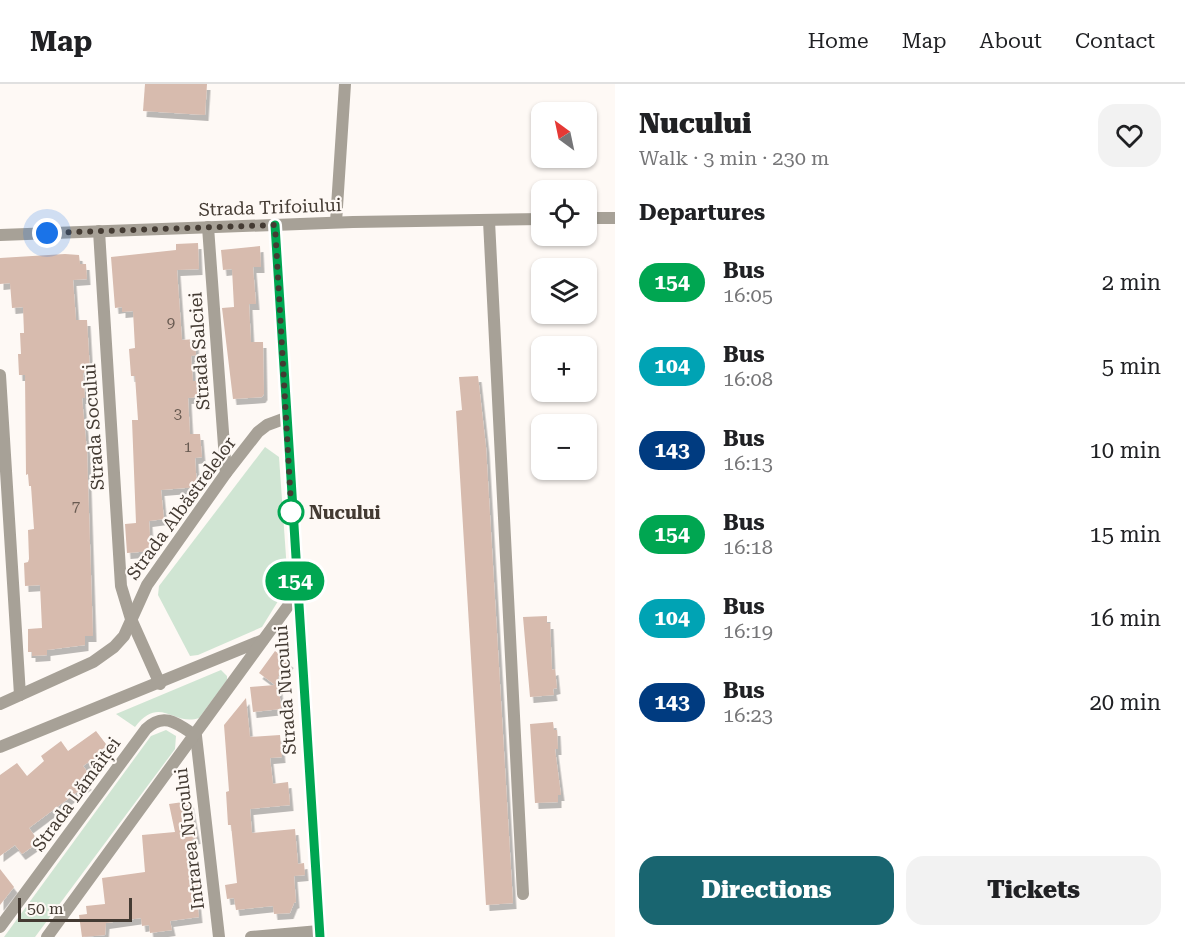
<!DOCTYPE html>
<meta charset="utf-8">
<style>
:root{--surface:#fff;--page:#f2f2f2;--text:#202124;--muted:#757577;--line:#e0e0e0;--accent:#196570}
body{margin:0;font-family:"Roboto Serif",serif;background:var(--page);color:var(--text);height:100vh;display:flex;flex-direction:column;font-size:22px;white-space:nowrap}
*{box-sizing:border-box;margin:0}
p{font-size:20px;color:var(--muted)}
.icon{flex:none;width:33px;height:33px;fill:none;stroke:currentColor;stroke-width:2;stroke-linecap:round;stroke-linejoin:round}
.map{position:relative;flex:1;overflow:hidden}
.panel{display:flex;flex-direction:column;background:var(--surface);width:570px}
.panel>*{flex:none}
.badge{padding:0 12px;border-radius:20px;font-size:21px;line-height:39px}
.needle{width:39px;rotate:327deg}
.buttons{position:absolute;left:531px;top:18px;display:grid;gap:12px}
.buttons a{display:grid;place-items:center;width:66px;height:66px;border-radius:12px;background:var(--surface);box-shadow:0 2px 4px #0004;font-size:30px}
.scale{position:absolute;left:18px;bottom:15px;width:114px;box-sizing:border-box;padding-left:6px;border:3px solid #443b33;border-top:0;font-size:16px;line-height:21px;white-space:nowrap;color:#443b33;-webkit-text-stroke:4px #fef9f5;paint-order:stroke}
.you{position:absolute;width:30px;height:30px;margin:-15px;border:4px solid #fff;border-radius:50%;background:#1a73e8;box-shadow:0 0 0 9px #1a73e833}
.map>.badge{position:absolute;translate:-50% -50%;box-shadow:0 0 0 3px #fff}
h2{padding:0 24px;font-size:22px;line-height:54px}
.round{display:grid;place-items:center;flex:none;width:63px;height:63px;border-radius:18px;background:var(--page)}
.overview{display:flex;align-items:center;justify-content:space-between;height:102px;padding:0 24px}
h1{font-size:28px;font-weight:800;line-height:45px}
.primary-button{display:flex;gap:12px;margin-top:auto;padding:12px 24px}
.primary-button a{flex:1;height:69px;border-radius:18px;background:var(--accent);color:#fff;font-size:24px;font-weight:800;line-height:69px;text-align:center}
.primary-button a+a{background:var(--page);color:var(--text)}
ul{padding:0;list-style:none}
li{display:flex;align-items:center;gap:18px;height:84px;padding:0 24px}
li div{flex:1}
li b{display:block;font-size:22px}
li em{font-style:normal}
li .badge{min-width:66px;font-weight:700;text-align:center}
header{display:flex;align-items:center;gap:36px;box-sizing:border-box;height:84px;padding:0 30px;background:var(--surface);border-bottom:2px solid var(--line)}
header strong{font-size:28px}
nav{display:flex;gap:33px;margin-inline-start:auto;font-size:21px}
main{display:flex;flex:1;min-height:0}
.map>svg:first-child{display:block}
</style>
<header>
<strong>Map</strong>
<nav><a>Home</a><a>Map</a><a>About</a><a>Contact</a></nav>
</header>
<main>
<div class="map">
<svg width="615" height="853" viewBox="0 0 615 853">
<defs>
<filter id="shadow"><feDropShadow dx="3.5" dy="6" stdDeviation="0" flood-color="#0004"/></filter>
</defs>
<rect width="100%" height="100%" fill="#fef9f5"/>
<g fill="#d0e5d3">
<path d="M 265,363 L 279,373 L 288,501 L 262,543 L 198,571 L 190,572 L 158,511 L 159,502 Z"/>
<path d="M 221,586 L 227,592 L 227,596 L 199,634 C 174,643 160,610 135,643 L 116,630 Z"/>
<path d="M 166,646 L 176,652 L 175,665 L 35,853 L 4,853 L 151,652 Z"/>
</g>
<g fill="#d7bbae" filter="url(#shadow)">
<path d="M 145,0 L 207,0 L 205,31 L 143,27 Z"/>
<path d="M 198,159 L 199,185 L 177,186 L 182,256 L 195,255 L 196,271 L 191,272 L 193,297 L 198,297 L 199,313 L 188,314 L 190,350 L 200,350 L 202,373 L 195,374 L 197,403 L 161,406 L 164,435 L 149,437 L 151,467 L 127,469 L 125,440 L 136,439 L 132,336 L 138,336 L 135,292 L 131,292 L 129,265 L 135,264 L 133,227 L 122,228 L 122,223 L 115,224 L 111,173 L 176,166 L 176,160 Z"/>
<path d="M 260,162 L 261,183 L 253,183 L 256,220 L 249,220 L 251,258 L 263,258 L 264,310 L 262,313 L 233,315 L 222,224 L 234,223 L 232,185 L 223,186 L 221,166 Z"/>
<path d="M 65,170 L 79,171 L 80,180 L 86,180 L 87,195 L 73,196 L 76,236 L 87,236 L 90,288 L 83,289 L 85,314 L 82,314 L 87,367 L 93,552 L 85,552 L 85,561 L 47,566 L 47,571 L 32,572 L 32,568 L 28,568 L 28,545 L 42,544 L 40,501 L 25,502 L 24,479 L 28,478 L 29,475 L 28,446 L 34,445 L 31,402 L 29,402 L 28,390 L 26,391 L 25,291 L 19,291 L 18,270 L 21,270 L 20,249 L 24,249 L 23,223 L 12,224 L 10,199 L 0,200 L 0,174 Z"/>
<path d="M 478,292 L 486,363 L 513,819 L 486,821 L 456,327 L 462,326 L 459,293 Z"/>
<path d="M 547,532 L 547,539 L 550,539 L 552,586 L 555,585 L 557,604 L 553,605 L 554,611 L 530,613 L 523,533 Z"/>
<path d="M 275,567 L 290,578 L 278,593 L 281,625 L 253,628 L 250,603 L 275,601 L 259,589 Z"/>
<path d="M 246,614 L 250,653 L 280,651 L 282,673 L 270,674 L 273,700 L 288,698 L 290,721 L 250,725 L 252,749 L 295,745 L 298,780 L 304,779 L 305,791 L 294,792 L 296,818 L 294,819 L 290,829 L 274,830 L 273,822 L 236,826 L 234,814 L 227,815 L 225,801 L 237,799 L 231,741 L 228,741 L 226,708 L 229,707 L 224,641 Z"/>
<path d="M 553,638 L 554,646 L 557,646 L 558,665 L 555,665 L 561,711 L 558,711 L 558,718 L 535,719 L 530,640 Z"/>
<path d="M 96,647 L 109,664 L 83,682 L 89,690 L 84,694 L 88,700 L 29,744 L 39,758 L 22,770 L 15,761 L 0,772 L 0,691 L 17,679 L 27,692 L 44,677 L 41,672 L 61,657 L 68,667 Z"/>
<path d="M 190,717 L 197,754 L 192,755 L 199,802 L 196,803 L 199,833 L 170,837 L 172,846 L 150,849 L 149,841 L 142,842 L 141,834 L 106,839 L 105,851 L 82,853 L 79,831 L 87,830 L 86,822 L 105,820 L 102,794 L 145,788 L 142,751 L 175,748 L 169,720 Z"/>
<path d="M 0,785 L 14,803 L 0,821 Z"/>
</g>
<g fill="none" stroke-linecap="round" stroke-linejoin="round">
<g stroke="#a7a197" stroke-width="12">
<path d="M 586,134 L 615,134"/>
<path d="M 489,137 L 523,810"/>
<path d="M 336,138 L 345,0"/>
<path d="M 275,141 L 320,853"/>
<path d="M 208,143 L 226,389"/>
<path d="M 99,147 L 121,502 L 131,535 L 160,600"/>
<path d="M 0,151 L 353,138 L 542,135"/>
<path d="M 0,291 L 20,611"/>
<path d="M 0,620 L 93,578 L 114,563 L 124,552 L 147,501 L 226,389 L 258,348 L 267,341 L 286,334"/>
<path d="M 0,663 L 263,556"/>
<path d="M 0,843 L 146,645 C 164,627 178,640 196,652 L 219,853"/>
<path d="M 47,853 L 296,511"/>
<path d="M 251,853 L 319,847"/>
</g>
</g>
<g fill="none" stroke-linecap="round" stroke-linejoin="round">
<defs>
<path id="line" d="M 275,141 L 320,853"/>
</defs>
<use href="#line" stroke="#fff" stroke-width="14"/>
<use href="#line" stroke="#00a651" stroke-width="9"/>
<path stroke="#443b33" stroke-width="6" stroke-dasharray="0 10.8" d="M 47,149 L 275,141 L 292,438 L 291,428"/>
</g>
<circle fill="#fff" stroke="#00a651" stroke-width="3" cx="291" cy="428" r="12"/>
<g text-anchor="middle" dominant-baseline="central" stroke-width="4.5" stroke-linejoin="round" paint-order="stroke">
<g font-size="15" fill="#695b52">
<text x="171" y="239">9</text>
<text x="178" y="330">3</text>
<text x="188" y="363">1</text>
<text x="76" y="422">7</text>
</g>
<g font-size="18" fill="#443b33" stroke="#fef9f5">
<text transform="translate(270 123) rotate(-2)">Strada Trifoiului</text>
<text transform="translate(199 267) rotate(-94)">Strada Salciei</text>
<text transform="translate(93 343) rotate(-94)">Strada Socului</text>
<text transform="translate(181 424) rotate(-54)">Strada Albăstrelelor</text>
<text transform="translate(285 606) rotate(-94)">Strada Nucului</text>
<text transform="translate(76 710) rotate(-54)">Strada Lămâiței</text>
<text transform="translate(189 755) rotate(-97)">Intrarea Nucului</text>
</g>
<g font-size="18" font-weight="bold" fill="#443b33" stroke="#fef9f5" text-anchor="start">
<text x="309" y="428">Nucului</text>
</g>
</g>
</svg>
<div class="buttons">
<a><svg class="needle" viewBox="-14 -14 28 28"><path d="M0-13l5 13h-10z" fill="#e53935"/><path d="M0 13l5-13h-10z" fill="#757577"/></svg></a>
<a><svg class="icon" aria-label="locate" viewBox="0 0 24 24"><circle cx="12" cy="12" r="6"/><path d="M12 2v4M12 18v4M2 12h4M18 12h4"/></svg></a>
<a><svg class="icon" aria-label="layers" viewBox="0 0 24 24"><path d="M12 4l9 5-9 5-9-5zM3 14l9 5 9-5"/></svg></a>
<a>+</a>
<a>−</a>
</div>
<div class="scale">50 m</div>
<div class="you" style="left:47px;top:149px"></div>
<b class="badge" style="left:295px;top:497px;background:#00a651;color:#fff">154</b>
</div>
<section class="panel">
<div class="overview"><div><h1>Nucului</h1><p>Walk · 3 min · 230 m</p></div><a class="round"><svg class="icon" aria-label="heart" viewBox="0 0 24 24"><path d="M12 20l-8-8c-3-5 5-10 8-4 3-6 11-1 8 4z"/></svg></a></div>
<h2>Departures</h2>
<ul>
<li><span class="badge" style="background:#00a651;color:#fff">154</span><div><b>Bus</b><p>16:05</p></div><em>2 min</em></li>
<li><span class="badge" style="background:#00a3b4;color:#fff">104</span><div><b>Bus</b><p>16:08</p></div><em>5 min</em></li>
<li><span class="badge" style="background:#003b80;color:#fff">143</span><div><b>Bus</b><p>16:13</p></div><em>10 min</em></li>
<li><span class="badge" style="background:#00a651;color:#fff">154</span><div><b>Bus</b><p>16:18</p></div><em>15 min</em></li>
<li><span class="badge" style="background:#00a3b4;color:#fff">104</span><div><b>Bus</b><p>16:19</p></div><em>16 min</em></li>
<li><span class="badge" style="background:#003b80;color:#fff">143</span><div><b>Bus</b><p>16:23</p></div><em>20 min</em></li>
</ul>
<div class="primary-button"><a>Directions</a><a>Tickets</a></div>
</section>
</main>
